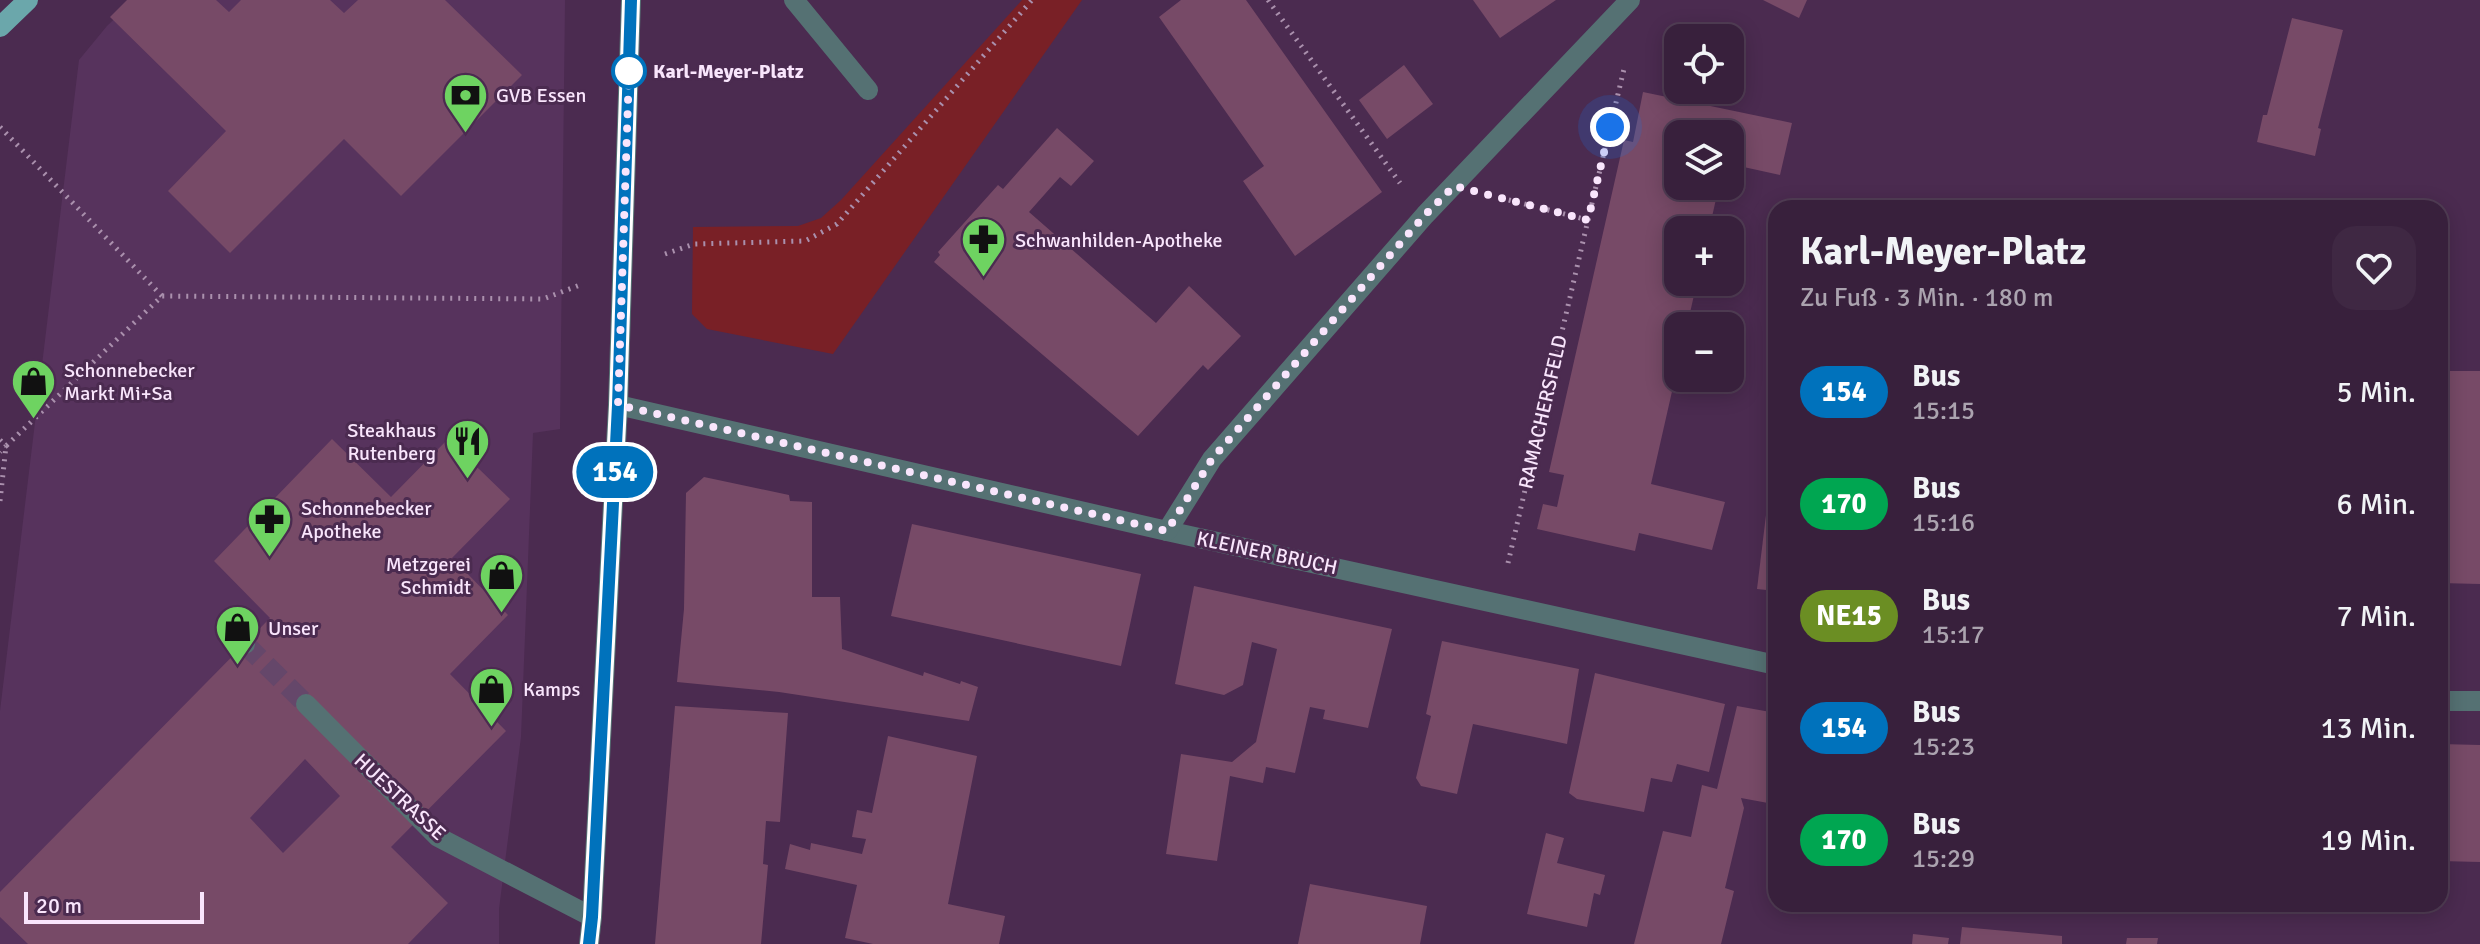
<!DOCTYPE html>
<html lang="de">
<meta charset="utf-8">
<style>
:root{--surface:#38203c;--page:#3f2843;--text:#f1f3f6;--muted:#aba3af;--line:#523e56}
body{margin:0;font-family:Signika,sans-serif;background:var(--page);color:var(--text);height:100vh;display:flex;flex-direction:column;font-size:30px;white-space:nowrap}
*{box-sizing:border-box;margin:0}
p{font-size:26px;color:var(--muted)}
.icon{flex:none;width:44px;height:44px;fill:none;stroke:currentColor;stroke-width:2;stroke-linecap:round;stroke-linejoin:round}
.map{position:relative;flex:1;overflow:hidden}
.drawer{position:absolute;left:1768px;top:200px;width:680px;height:712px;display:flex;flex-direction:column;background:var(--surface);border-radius:24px;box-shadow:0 4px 20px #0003,0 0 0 2px var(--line)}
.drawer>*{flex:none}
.badge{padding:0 16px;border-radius:26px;font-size:28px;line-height:52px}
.fabs{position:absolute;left:1664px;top:24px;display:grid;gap:16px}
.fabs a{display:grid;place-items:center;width:80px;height:80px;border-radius:16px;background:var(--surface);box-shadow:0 4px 20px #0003,0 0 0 2px var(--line);font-size:40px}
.scale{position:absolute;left:24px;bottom:20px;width:180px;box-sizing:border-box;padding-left:8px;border:4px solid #f9e5fc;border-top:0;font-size:22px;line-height:28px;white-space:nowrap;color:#f9e5fc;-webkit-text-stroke:6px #4b2b50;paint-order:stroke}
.you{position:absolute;width:40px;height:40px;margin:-20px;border:6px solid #fff;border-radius:50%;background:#1a73e8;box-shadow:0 0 0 12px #1a73e833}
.map>.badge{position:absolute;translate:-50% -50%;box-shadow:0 0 0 4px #fff}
.round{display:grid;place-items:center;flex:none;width:84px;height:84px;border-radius:24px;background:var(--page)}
.summary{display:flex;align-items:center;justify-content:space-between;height:136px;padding:0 32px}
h1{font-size:38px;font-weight:700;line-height:60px}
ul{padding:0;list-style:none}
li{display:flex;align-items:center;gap:24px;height:112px;padding:0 32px}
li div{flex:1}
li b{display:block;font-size:30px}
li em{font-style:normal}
li .badge{min-width:88px;font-weight:700;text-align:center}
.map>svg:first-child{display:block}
</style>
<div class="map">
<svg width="2480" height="944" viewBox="0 0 2480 944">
<rect width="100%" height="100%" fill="#4b2b50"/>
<path fill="#57335d" d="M 134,0 L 565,0 L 560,429 L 533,433 L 521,737 L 499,909 L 499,944 L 0,944 L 0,711 L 79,60 L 107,26 Z"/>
<path fill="#792026" d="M 1022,0 L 1082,0 L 833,354 L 707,329 L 692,314 L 693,227 L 798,226 L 821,218 L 841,200 Z"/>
<g fill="#774a67" fill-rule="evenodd">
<path d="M 127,0 L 216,0 L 229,12 L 241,0 L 330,0 L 344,13 L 358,0 L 445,0 L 522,75 L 401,196 L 344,139 L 230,253 L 168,191 L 226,131 L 110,17 Z"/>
<path d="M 1181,0 L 1246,0 L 1382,192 L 1295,256 L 1243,181 L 1264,166 L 1159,17 Z"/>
<path d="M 1473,0 L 1556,0 L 1500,38 Z"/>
<path d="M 1763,0 L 1807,0 L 1799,18 Z"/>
<path d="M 2292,18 L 2343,30 L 2318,128 L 2321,129 L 2315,156 L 2257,142 L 2263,115 L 2267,115 Z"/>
<path d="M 1404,65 L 1433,104 L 1387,139 L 1359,100 Z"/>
<path d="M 1643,92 L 1792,123 L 1780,175 L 1730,164 L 1730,134 L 1678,134 L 1678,186 L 1719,186 L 1709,230 L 1678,230 L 1678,282 L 1697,282 L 1687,326 L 1678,326 L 1678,365 L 1651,484 L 1725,502 L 1712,550 L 1639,533 L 1635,551 L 1537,529 L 1543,504 L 1557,507 L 1564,475 L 1549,472 L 1624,140 L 1633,142 Z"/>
<path d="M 1057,128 L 1094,161 L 1071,186 L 1060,177 L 1029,212 L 1156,323 L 1189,286 L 1241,336 L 1208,370 L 1203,365 L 1138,436 L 934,262 L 940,255 L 938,252 L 998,185 L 1003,189 Z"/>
<path d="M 2442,371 L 2480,371 L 2480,584 L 2440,583 Z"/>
<path d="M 332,439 L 391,497 L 448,439 L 510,499 L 452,558 L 508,615 L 450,674 L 506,731 L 391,847 L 448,903 L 408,944 L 28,944 L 0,917 L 0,892 L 270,618 L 214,561 ZM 305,759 L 340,796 L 283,853 L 250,818 Z"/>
<path d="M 704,477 L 789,495 L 790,501 L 812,502 L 812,597 L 840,597 L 842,649 L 923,676 L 924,672 L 960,684 L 961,681 L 978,687 L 969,721 L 779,692 L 677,682 L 684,609 L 686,493 Z"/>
<path d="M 1766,515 L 1776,517 L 1776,591 L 1757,589 Z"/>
<path d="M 912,524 L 1141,574 L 1121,666 L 891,616 Z"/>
<path d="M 1194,586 L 1392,629 L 1368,728 L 1323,719 L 1325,710 L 1310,707 L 1295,773 L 1266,767 L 1263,783 L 1230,776 L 1217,861 L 1166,854 L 1181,754 L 1232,762 L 1256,742 L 1277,649 L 1252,642 L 1243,685 L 1224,695 L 1175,684 Z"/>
<path d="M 1442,641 L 1579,669 L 1567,744 L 1473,724 L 1457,794 L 1421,786 L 1416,778 L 1431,716 L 1426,714 Z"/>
<path d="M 1595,673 L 1725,704 L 1709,772 L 1677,764 L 1672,782 L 1651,778 L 1644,812 L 1577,799 L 1569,793 Z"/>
<path d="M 675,706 L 788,713 L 780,822 L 766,821 L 763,864 L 768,865 L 761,944 L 655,944 Z"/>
<path d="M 1737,706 L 1776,713 L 1776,818 L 1766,817 L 1768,803 L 1741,798 L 1744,808 L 1725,888 L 1734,891 L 1721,944 L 1634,944 L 1663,831 L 1691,837 L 1702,785 L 1717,789 Z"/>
<path d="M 888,736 L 977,756 L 948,904 L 1005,916 L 999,944 L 873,944 L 845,938 L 857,885 L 785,869 L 790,844 L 810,850 L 811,843 L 862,854 L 866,839 L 852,837 L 857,810 L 872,813 Z"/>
<path d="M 2440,744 L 2480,745 L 2480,862 L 2440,861 Z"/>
<path d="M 1546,833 L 1564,838 L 1557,863 L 1605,875 L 1600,895 L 1594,893 L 1587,927 L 1527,914 Z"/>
<path d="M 1310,884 L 1427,906 L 1420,944 L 1298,944 Z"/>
<path d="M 1962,927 L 2062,936 L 2062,944 L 1960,944 Z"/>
<path d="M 1913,934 L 1949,938 L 1948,944 L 1912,944 Z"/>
<path d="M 2127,938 L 2158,938 L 2157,944 L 2126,944 Z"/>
</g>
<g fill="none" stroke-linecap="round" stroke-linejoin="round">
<path stroke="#65476a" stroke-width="20" stroke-dasharray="20 10" stroke-linecap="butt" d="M 245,644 L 306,704"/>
<g stroke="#aa90ad" stroke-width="5" stroke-dasharray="2 6" stroke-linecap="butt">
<path d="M 1268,0 L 1400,183"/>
<path d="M 0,127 L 162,296"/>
<path d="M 1501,198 L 1588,220 L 1508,563"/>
<path d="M 1588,220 L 1624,69"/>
<path d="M 665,254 L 694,244 L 805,241 L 837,224 L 1032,0"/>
<path d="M 0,440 L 6,446 L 0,452"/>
<path d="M 0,501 L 6,446 L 162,296 L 543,299 L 580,285"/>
</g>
<g stroke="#557173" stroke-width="20">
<path d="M 794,0 L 868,90"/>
<path d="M 618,405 L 1167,531 L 1776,665"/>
<path d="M 1167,531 L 1212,459 L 1425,215 L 1630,0"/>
<path d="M 238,636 L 245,644"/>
<path d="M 2440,701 L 2480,701"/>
<path d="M 306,704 L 438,837 L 592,917"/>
<path d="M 589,944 L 592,917 L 618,405 L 631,0"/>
</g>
<path stroke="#6ba7ab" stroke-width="20" d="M 0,27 L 28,0"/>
</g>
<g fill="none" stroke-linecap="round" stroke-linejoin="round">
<defs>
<path id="line" d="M 589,944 L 592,917 L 618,405 L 631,0"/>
</defs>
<use href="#line" stroke="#fff" stroke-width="18"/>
<use href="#line" stroke="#0072bc" stroke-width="12"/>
<path stroke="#f9e5fc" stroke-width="8" stroke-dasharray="0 14.4" d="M 629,71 L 618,405 L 1167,531 L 1212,459 L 1425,215 L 1454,186 L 1588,220 L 1610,127"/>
</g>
<defs>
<symbol id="bank-pin" viewBox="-11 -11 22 30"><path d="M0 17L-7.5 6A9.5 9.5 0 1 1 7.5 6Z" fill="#6ed361" stroke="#4b2b50"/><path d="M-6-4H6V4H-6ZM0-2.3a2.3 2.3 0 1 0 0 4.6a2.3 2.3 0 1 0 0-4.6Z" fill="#111"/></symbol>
<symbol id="pharmacy-pin" viewBox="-11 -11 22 30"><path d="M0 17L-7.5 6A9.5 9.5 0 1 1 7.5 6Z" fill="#6ed361" stroke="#4b2b50"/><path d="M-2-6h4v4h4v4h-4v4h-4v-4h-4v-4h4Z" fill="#111"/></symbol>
<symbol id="shop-pin" viewBox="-11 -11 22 30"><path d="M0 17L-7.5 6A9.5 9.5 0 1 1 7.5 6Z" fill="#6ed361" stroke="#4b2b50"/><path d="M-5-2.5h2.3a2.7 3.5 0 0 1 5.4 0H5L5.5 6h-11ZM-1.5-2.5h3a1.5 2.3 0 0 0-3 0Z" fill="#111"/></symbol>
<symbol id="restaurant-pin" viewBox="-11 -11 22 30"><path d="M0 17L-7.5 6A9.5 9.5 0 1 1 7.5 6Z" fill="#6ed361" stroke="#4b2b50"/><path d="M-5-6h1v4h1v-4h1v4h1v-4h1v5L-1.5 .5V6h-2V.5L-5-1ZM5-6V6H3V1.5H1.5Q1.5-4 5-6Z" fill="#111"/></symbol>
</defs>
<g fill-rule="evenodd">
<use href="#bank-pin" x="440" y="70" width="51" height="69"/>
<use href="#pharmacy-pin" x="958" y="214" width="51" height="69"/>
<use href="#shop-pin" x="8" y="356" width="51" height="69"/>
<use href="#restaurant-pin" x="442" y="416" width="51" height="69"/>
<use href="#pharmacy-pin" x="244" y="494" width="51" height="69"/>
<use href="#shop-pin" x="476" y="550" width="51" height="69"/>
<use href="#shop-pin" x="212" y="602" width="51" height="69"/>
<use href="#shop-pin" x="466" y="664" width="51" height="69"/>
</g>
<circle fill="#fff" stroke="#0072bc" stroke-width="4" cx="629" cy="71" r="16"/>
<g text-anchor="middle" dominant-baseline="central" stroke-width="6" stroke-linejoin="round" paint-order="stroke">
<g font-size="20" font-weight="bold" fill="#f9e5fc" stroke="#4b2b50" text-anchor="start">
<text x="653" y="71">Karl-Meyer-Platz</text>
</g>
<g font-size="20" fill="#f9e5fc" stroke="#4b2b50" text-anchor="start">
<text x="496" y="95">GVB Essen</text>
<text x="1015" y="240">Schwanhilden-Apotheke</text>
<text x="64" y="370">Schonnebecker<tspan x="64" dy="23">Markt Mi+Sa</tspan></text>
<text x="436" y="430" text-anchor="end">Steakhaus<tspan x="436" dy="23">Rutenberg</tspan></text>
<text x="301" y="508">Schonnebecker<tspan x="301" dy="23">Apotheke</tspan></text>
<text x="471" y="564" text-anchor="end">Metzgerei<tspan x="471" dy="23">Schmidt</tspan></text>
<text x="268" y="628">Unser</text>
<text x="523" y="689">Kamps</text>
</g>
<g font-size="20" fill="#f9e5fc" stroke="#4b2b50">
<text transform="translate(1543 412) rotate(-77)">RAMACHERSFELD</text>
<text transform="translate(1267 553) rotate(12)">KLEINER BRUCH</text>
<text transform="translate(400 797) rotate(43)">HUESTRASSE</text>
</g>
</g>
</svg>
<div class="fabs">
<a><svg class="icon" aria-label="locate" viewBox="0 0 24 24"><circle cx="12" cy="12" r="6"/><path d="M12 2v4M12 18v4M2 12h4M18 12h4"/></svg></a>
<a><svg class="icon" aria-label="layers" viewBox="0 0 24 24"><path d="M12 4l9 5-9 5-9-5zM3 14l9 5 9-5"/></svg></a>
<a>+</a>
<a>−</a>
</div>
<div class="scale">20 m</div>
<div class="you" style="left:1610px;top:127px"></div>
<b class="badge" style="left:615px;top:472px;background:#0072bc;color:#fff">154</b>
<section class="drawer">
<div class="summary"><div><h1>Karl-Meyer-Platz</h1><p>Zu Fuß · 3 Min. · 180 m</p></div><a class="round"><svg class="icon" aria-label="heart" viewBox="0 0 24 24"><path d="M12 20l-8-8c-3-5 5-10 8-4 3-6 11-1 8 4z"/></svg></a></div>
<ul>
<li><span class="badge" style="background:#0072bc;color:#fff">154</span><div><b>Bus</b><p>15:15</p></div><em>5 Min.</em></li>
<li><span class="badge" style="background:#00a651;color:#fff">170</span><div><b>Bus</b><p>15:16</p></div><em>6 Min.</em></li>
<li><span class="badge" style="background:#6b8e23;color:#fff">NE15</span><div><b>Bus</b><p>15:17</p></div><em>7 Min.</em></li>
<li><span class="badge" style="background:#0072bc;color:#fff">154</span><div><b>Bus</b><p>15:23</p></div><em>13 Min.</em></li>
<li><span class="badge" style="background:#00a651;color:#fff">170</span><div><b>Bus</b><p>15:29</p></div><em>19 Min.</em></li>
</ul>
</section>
</div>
